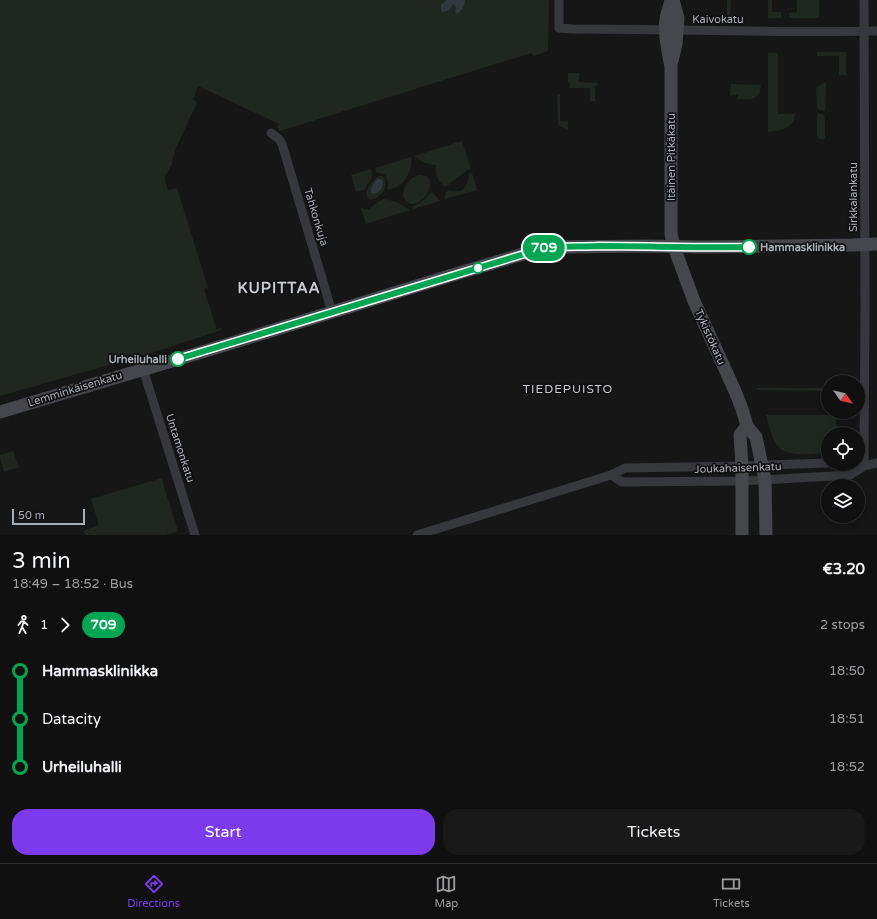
<!DOCTYPE html>
<meta charset="utf-8">
<style>
:root{--surface:#101011;--page:#19191a;--text:#f1f3f6;--muted:#9c9d9f;--line:#303031;--accent:#7c3aed}
body{margin:0;font-family:"Varela Round",sans-serif;background:var(--page);color:var(--text);height:100vh;display:flex;flex-direction:column;font-size:15px;white-space:nowrap}
*{box-sizing:border-box;margin:0}
p{font-size:13px;color:var(--muted)}
.icon{flex:none;width:22px;height:22px;fill:none;stroke:currentColor;stroke-width:2;stroke-linecap:round;stroke-linejoin:round}
.map{position:relative;height:535px;overflow:hidden}
.details{display:flex;flex-direction:column;background:var(--surface);flex:1}
.details>*{flex:none}
.badge{padding:0 8px;border-radius:13px;font-size:14px;line-height:26px}
.needle{width:26px;rotate:124deg}
.tools{position:absolute;left:821px;top:375px;display:grid;gap:8px}
.tools a{display:grid;place-items:center;width:44px;height:44px;border-radius:50%;background:var(--surface);box-shadow:0 2px 6px #0003,0 0 0 1px var(--line);font-size:20px}
.scale{position:absolute;left:12px;bottom:10px;width:73px;box-sizing:border-box;padding-left:4px;border:2px solid #a8aeb6;border-top:0;font-size:11px;line-height:14px;white-space:nowrap;color:#a8aeb6;-webkit-text-stroke:3px #111112;paint-order:stroke}
.map>.badge{position:absolute;translate:-50% -50%;box-shadow:0 0 0 2px #fff}
.legs{display:flex;align-items:center;gap:6px;height:44px;padding:0 12px;font-size:13px}
.legs p{margin-inline-start:auto}
.headline{display:flex;align-items:center;justify-content:space-between;height:68px;padding:0 12px}
h1{font-size:22px;font-weight:600;line-height:30px}
.primary-button{display:flex;gap:8px;margin-top:auto;padding:8px 12px}
.primary-button a{flex:1;height:46px;border-radius:16px;background:var(--accent);color:#fff;font-size:16px;font-weight:600;line-height:46px;text-align:center}
.primary-button a+a{background:var(--page);color:var(--text)}
ul{padding:0 12px;list-style:none}
li{display:flex;align-items:center;gap:14px;height:48px;font-size:15px}
li i{display:grid;place-items:center;width:6px;height:100%;margin:0 5px;background:currentColor}
li i::after{content:'';width:10px;height:10px;margin:-5px;border:3px solid;border-radius:50%;background:var(--surface)}
li p{margin-inline-start:auto}
li:first-child i{background:linear-gradient(#0000 50%,currentColor 0)}
li:last-child i{background:linear-gradient(currentColor 50%,#0000 0)}
.menu{display:flex;justify-content:space-around;align-items:center;height:56px;border-top:1px solid var(--line);background:var(--surface);font-size:11px;color:var(--muted)}
.menu a{display:grid;justify-items:center;gap:2px}
.menu .selected{color:var(--accent)}
.map>svg:first-child{display:block}
</style>
<div class="map">
<svg width="877" height="535" viewBox="0 0 877 535">
<rect width="100%" height="100%" fill="#161617"/>
<g fill="#202720">
<path d="M 0,0 L 549,0 L 548,50 L 547,51 L 534,56 L 531,53 L 280,131 L 277,127 L 279,124 L 198,86 L 193,100 L 196,101 L 197,103 L 176,148 L 173,157 L 172,164 L 165,176 L 165,180 L 168,190 L 177,188 L 208,288 L 204,289 L 216,327 L 216,329 L 221,328 L 221,330 L 216,332 L 151,353 L 0,396 Z"/>
<path d="M 727,0 L 731,0 L 730,15 L 740,15 L 740,19 L 727,19 Z"/>
<path d="M 768,0 L 772,0 L 772,12 L 781,12 L 781,18 L 768,18 Z"/>
<path d="M 797,0 L 819,0 L 819,18 L 789,18 L 789,13 L 797,12 Z"/>
<path d="M 817,52 L 846,52 L 846,75 L 839,75 L 839,56 L 817,56 Z"/>
<path d="M 768,53 L 778,53 L 778,114 L 795,114 C 794,129 780,130 768,132 Z"/>
<path d="M 568,73 L 579,73 L 579,82 L 598,83 L 598,85 L 595,86 L 595,101 L 590,101 L 590,88 L 570,88 L 570,83 L 568,82 Z"/>
<path d="M 823,83 L 826,83 L 825,111 L 819,110 L 817,107 L 816,89 L 817,87 Z"/>
<path d="M 731,84 L 761,85 C 759,101 752,99 738,99 L 738,95 L 730,96 Z"/>
<path d="M 557,94 L 560,94 L 560,121 L 568,122 L 568,131 L 558,124 Z"/>
<path d="M 818,113 L 824,115 L 825,120 L 825,138 L 824,139 L 819,139 L 817,135 L 817,115 Z"/>
<path d="M 462,141 L 471,169 L 466,171 L 445,187 C 437,181 435,174 436,165 L 424,163 L 414,156 Z"/>
<path d="M 411,157 C 413,171 403,189 387,190 L 388,183 L 385,175 L 376,172 L 375,168 Z"/>
<path d="M 371,169 L 372,178 L 367,185 L 364,190 L 356,192 L 351,175 Z"/>
<path d="M 472,173 L 477,190 L 445,199 L 445,195 L 448,190 C 462,195 468,188 469,174 Z"/>
<path d="M 418,175 C 442,173 426,206 411,204 C 409,204 407,202 406,201 C 398,192 409,179 418,175 Z"/>
<path d="M 379,176 L 382,176 L 385,179 C 385,182 386,185 385,188 C 383,193 376,201 370,199 C 360,194 374,179 379,176 Z"/>
<path d="M 432,192 L 440,201 L 413,209 L 412,207 C 420,203 425,200 430,193 Z"/>
<path d="M 383,199 L 394,201 L 410,210 L 366,224 L 361,208 L 371,210 L 371,207 Z"/>
<path d="M 825,381 L 829,382 L 828,382 L 828,398 L 825,398 L 825,391 L 756,390 L 757,388 L 825,388 Z"/>
<path d="M 766,415 L 836,415 L 836,425 L 842,429 L 847,430 L 847,434 L 828,434 L 828,453 C 813,453 787,459 777,445 C 771,437 769,425 766,415 Z"/>
<path d="M 13,451 L 19,467 L 4,472 L 0,458 L 0,455 Z"/>
<path d="M 162,478 L 165,490 L 178,531 L 165,535 L 86,535 L 83,531 L 99,525 L 91,499 Z"/>
</g>
<g fill="#2f383c">
<path d="M 446,0 L 465,0 C 465,6 462,10 457,14 L 455,12 L 456,7 L 453,4 C 451,9 448,12 442,12 L 441,9 L 441,5 Z"/>
<path d="M 378,179 L 380,179 L 382,180 C 384,186 381,192 374,194 L 371,193 C 370,188 374,182 378,179 Z"/>
</g>
<g fill="none" stroke-linecap="round" stroke-linejoin="round">
<g stroke="#37383c" stroke-width="9">
<path d="M 559,0 L 559,28 L 572,29 C 673,29 775,33 877,31"/>
<path d="M 864,0 L 865,307 L 864,466"/>
<path d="M 271,133 L 279,139 L 282,144 L 332,312"/>
<path d="M 143,369 L 195,535"/>
<path d="M 611,475 L 622,482 L 742,481 L 850,475 L 864,466 L 877,463"/>
<path d="M 417,535 L 611,475 L 625,468 L 742,466 L 828,463"/>
</g>
<g stroke="#45474c" stroke-width="13">
<path d="M 671,0 C 670,6 667,12 666,19 C 664,35 668,51 671,67 L 671,234 L 674,247 L 694,301 L 735,391 L 742,409 L 747,426 L 756,437 L 765,480 L 766,535"/>
<path d="M 672,61 L 676,44 L 678,18 L 673,0"/>
<path d="M 0,412 L 212,349 L 459,273 L 544,248 L 560,247 L 647,246 L 703,247 L 853,245 L 877,244"/>
<path d="M 742,535 L 742,466 L 740,435 L 747,426"/>
</g>
</g>
<g fill="none" stroke-linecap="round" stroke-linejoin="round">
<defs>
<path id="line-1" d="M 178,359 L 544,248 C 562,246 581,247 599,246 C 649,246 699,248 749,247"/>
</defs>
<use href="#line-1" stroke="#fff" stroke-width="9"/>
<use href="#line-1" stroke="#00a651" stroke-width="6"/>
</g>
<g fill="#fff" stroke="#00a651" stroke-width="2">
<circle cx="749" cy="247" r="7"/>
<circle cx="478" cy="268" r="5"/>
<circle cx="178" cy="359" r="7"/>
</g>
<g text-anchor="middle" dominant-baseline="central" stroke-width="3.5" stroke-linejoin="round" paint-order="stroke">
<g font-size="11" fill="#a8aeb6" stroke="#111112">
<text x="718" y="19">Kaivokatu</text>
<text transform="translate(671 157) rotate(-90)">Itäinen Pitkäkatu</text>
<text transform="translate(853 197) rotate(-90)">Sirkkalankatu</text>
<text transform="translate(316 217) rotate(73)">Tahkonkuja</text>
<text transform="translate(710 337) rotate(66)">Tykistökatu</text>
<text transform="translate(75 389) rotate(-17)">Lemminkäisenkatu</text>
<text transform="translate(180 448) rotate(72)">Untamonkatu</text>
<text transform="translate(738 468) rotate(-2)">Joukahaisenkatu</text>
</g>
<g font-size="11" font-weight="bold" fill="#a8aeb6" stroke="#111112" text-anchor="start">
<text x="760" y="247">Hammasklinikka</text>
<text x="167" y="359" text-anchor="end">Urheiluhalli</text>
</g>
<g font-size="12" letter-spacing="1" fill="#c9cdd3" stroke="#111112">
<text x="568" y="389">TIEDEPUISTO</text>
</g>
<g font-size="15" font-weight="bold" letter-spacing="1" fill="#c9cdd3" stroke="#111112">
<text x="279" y="288">KUPITTAA</text>
</g>
</g>
</svg>
<div class="tools">
<a><svg class="needle" viewBox="-14 -14 28 28"><path d="M0-13l5 13h-10z" fill="#e53935"/><path d="M0 13l5-13h-10z" fill="#9c9d9f"/></svg></a>
<a><svg class="icon" aria-label="locate" viewBox="0 0 24 24"><circle cx="12" cy="12" r="6"/><path d="M12 2v4M12 18v4M2 12h4M18 12h4"/></svg></a>
<a><svg class="icon" aria-label="layers" viewBox="0 0 24 24"><path d="M12 4l9 5-9 5-9-5zM3 14l9 5 9-5"/></svg></a>
</div>
<div class="scale">50 m</div>
<b class="badge" style="left:544px;top:248px;background:#00a651;color:#fff">709</b>
</div>
<section class="details">
<div class="headline"><div><h1>3 min</h1><p>18:49 – 18:52 · Bus</p></div><b>€3.20</b></div>
<div class="legs"><svg class="icon" aria-label="walk" viewBox="0 0 24 24"><circle cx="13" cy="4" r="2"/><path d="M13 8l-2 6 4 7M11 14l-3 7M7 12l3-4h3l4 4"/></svg>1<svg class="icon" aria-label="forward" viewBox="0 0 24 24"><path d="M9 5l7 7-7 7"/></svg><b class="badge" style="background:#00a651;color:#fff">709</b><p>2 stops</p></div>
<ul>
<li><i style="color:#00a651"></i><b>Hammasklinikka</b><p>18:50</p></li>
<li><i style="color:#00a651"></i><span>Datacity</span><p>18:51</p></li>
<li><i style="color:#00a651"></i><b>Urheiluhalli</b><p>18:52</p></li>
</ul>
<div class="primary-button"><a>Start</a><a>Tickets</a></div>
</section>
<nav class="menu">
<a class="selected"><svg class="icon" aria-label="directions" viewBox="0 0 24 24"><path d="M12 3l9 9-9 9-9-9zM9 14v-3h6M13 9l2 2-2 2"/></svg>Directions</a>
<a><svg class="icon" aria-label="map" viewBox="0 0 24 24"><path d="M3 6l6-2 6 2 6-2v14l-6 2-6-2-6 2zM9 4v14M15 6v14"/></svg>Map</a>
<a><svg class="icon" aria-label="tickets" viewBox="0 0 24 24"><path d="M3 7h18v10H3zM15 7v10"/></svg>Tickets</a>
</nav>
